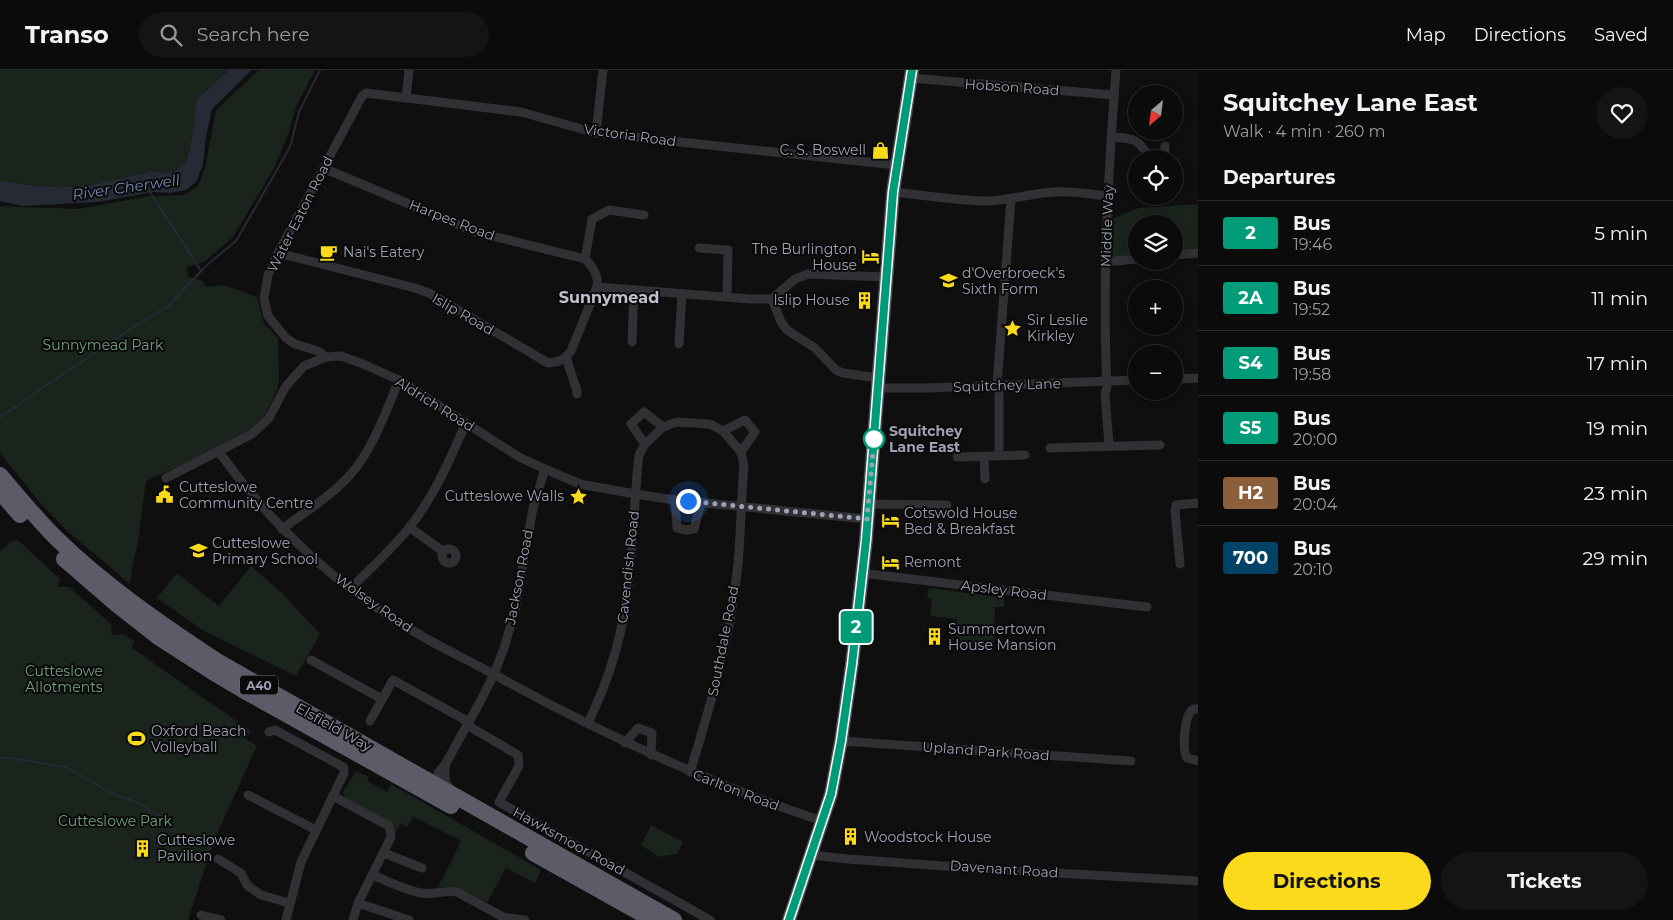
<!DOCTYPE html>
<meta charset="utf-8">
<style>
:root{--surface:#0b0b0c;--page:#141415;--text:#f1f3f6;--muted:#9a9b9d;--line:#2b2b2d;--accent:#fbda1c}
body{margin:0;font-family:Montserrat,sans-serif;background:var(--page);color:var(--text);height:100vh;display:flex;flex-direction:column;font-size:19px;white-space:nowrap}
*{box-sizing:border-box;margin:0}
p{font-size:16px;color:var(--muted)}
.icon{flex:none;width:28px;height:28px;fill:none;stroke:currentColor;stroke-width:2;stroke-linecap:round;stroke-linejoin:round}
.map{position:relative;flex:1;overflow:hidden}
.drawer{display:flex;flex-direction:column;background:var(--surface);width:475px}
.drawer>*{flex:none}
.badge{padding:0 10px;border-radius:4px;font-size:18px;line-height:32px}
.needle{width:32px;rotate:208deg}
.tools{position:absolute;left:1128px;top:15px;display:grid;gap:10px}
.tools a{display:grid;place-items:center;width:55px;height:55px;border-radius:50%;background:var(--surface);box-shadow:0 2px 12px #0003,0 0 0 1px var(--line);font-size:25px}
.you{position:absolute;width:25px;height:25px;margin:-12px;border:4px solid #fff;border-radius:50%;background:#1a73e8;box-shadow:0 0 0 8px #1a73e833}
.map>.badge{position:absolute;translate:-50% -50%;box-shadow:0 0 0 2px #fff}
h2{padding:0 25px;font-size:19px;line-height:45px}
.round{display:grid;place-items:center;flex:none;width:52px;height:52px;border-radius:26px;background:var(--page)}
.headline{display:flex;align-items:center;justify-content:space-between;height:85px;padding:0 25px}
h1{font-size:24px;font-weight:700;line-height:38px}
.action{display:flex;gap:10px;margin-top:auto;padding:10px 25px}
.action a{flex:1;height:58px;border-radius:30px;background:var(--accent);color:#111;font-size:20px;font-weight:700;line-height:58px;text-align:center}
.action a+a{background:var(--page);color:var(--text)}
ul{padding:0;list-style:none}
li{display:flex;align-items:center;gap:15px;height:65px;padding:0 25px;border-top:1px solid var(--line)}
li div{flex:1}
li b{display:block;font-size:19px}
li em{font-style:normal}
li .badge{min-width:55px;font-weight:700;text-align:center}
header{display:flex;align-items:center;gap:30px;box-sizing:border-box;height:70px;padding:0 25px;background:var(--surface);border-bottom:1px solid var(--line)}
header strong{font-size:24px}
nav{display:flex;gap:28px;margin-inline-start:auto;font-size:18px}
.search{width:350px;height:45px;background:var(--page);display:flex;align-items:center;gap:12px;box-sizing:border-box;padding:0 18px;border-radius:28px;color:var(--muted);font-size:19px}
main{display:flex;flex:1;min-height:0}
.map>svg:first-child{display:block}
</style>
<header>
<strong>Transo</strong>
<div class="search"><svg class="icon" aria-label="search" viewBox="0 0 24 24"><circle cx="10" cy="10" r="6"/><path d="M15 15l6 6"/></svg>Search here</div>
<nav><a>Map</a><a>Directions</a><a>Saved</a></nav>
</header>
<main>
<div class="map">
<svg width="1198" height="850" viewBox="0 0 1198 850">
<rect width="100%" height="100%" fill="#0f0f10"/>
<g fill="#1b231d">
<path d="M 0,0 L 229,0 L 200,26 L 196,32 C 195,44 191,84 185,93 C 182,97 177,101 172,102 C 163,104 154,99 146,103 C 120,107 95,116 69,117 C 46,118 23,114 0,111 Z"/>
<path d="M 259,0 L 315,0 L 296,37 L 289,62 L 274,98 L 233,167 L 204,192 L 187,197 L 188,208 L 190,207 L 203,211 L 206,217 L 224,215 L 257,227 L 264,254 L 278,268 L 279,310 L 277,321 L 264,347 L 244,365 L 202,386 L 146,411 L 138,472 L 133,493 L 130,514 L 66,460 L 41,434 L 0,383 L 0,136 L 78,139 L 150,126 L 184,125 L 198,116 L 205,98 L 216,40 Z"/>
<path d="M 1198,134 L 1198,181 L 1174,183 L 1174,154 L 1136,154 L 1136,186 L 1108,189 L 1109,150 L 1139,138 Z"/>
<path d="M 18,470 L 60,509 L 58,516 L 59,517 L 69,517 L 111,554 L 112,565 L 124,564 L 134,571 L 132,578 L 251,661 L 246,669 L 257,676 L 215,768 L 188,850 L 0,850 L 0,481 L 12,471 Z"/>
<path d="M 251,496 L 281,522 L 320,564 L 296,606 L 204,561 L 157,528 L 177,503 L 219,536 Z"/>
<path d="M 929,518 L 1005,528 L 1004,537 L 995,537 L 993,582 L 955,579 L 957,549 L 930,546 L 932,529 L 927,528 Z"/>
<path d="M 356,701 L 369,707 L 367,711 L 387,722 L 391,714 L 541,800 L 535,813 L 506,798 L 487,833 C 470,824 459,815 438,817 L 461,771 L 413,747 L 407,757 L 401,753 L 395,764 L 345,727 L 343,723 L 345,717 L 347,716 Z"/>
<path d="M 651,755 L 683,772 L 677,784 L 659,787 L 641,775 Z"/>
</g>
<path fill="#252a34" d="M 229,0 L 252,0 L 212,39 L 206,67 L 203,95 L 196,112 L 186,120 L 171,123 L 153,122 L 98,132 L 23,136 L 0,131 L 0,111 C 23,114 46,118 69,117 C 95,116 120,107 146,103 C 154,99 163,104 172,102 C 177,101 182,97 185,93 C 191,84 195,44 196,32 L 200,26 Z"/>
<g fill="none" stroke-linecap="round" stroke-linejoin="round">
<g stroke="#252a34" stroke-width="2">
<path d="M 150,122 L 201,201"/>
<path d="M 0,347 L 120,266 L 168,236 L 208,194 L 236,171 L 290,77 L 299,42 L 320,0"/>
<path d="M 0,687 L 31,691 L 68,698 L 115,725 L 134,731 L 159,745 L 185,770"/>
</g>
<g stroke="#303035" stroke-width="9">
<path d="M 910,8 L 1114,25"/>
<path d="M 406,28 L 409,0"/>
<path d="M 596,63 L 603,0"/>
<path d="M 1112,67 C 1136,69 1137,68 1151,89"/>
<path d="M 1164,89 L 1165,76"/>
<path d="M 323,98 L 476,162 L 585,189"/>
<path d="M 893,122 C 925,125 957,131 989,131 C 1011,130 1032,123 1054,122 C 1071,121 1090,124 1107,126"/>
<path d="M 699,178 L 728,180 L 727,226"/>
<path d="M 278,183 L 415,218 L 429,223 L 548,293 C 559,292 564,290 571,281 L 597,217"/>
<path d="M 1174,185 L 1198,183"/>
<path d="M 585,189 C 593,197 599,205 597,217 L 750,229 L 772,229 L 795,209 L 808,204 L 886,207"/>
<path d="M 585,189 L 592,149 L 609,140 L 644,145"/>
<path d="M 1105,192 L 1136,189"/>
<path d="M 772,229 L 781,252 L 787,260 L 815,278 L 836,300 L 843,303 L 878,308"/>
<path d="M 632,272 L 634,220"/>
<path d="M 679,274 L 682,224"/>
<path d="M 566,287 L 577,321 L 577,324"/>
<path d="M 1174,309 L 1198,308"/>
<path d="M 997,315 L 1011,129"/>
<path d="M 999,315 L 999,385"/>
<path d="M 878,318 L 927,318 L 1136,310"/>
<path d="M 723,361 L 745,350 L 755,362 L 741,382"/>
<path d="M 645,374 L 631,354 L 644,342 L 663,357"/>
<path d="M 1109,375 L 1105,324 L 1107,317 C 1102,211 1108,106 1116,0"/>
<path d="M 1050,378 L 1160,375"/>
<path d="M 219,382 C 273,457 335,515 415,562 C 441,578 469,590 495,605 C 600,663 708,713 822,751"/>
<path d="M 984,386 L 985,409"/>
<path d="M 957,387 L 1025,385"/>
<path d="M 166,408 L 252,364 L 269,348 L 286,316 L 304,296 L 326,287"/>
<path d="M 675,430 L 677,458 L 686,460 L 694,459 L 701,433"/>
<path d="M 868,434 L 947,435"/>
<path d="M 867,449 L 675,430 L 635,424 L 580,414 L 545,399 L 519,387 L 399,310 L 363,294 L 341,286 L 326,287 L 318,281 L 295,274 L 286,268 L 268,246 L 264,228 L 268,205 L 278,183 L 362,26 L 366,23 L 521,42 L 596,63 L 896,95"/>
<path d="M 409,457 L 444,482"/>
<path d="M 282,459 C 305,442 330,427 349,406 C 372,382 386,341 399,310"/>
<circle cx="449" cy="486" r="7"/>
<path d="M 1180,494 L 1175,441 L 1176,435 L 1198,433"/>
<path d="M 861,503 L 1147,537"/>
<path d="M 350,519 C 370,499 391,480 409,458 C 434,427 450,389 466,353"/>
<path d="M 311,590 L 382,629"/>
<path d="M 1198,639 L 1193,639 C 1184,646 1182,679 1187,688 L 1198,691"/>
<path d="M 370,651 L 393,610 L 469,652"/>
<path d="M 588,653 C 606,616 619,578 625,537 C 634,487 633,435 639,385 L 645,374 L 663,357 L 677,352 L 710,354 L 723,361 L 741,382 L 744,395 C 741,428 741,461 738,494 C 731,565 711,634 690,702"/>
<path d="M 467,655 L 518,685 L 519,696 L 499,732 L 710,850"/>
<path d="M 269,662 L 275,660 L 338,694 L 344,698 L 344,703 L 301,792 L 286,850"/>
<path d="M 841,671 L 1131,691"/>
<path d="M 625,673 L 638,658 L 652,663 L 651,685"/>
<path d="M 446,693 C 444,705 444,711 451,721"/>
<path d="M 437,717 L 438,703 L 446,693 L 481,630 L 494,604 L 504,578 L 515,541 L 533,438 L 545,399"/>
<path d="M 248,725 L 316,760"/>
<path d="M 333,726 L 389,756 L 391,767 L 358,833 L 353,850"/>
<path d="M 384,783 L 422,798"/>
<path d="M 811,785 L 848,789 L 985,799 L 1198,811"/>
<path d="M 218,789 L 241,803 L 247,815 L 261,825 L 289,833"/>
<path d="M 372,805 C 388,811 405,820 421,823 C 433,825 445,820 457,822 L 503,847 L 525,850"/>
<path d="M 358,833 L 409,850"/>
<path d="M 201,845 L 221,850"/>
</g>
<path stroke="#4b4c54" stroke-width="14" d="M 789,850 L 831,724 L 841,671 L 852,594 L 866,470 L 893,122 L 912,0"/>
<g stroke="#5b5c67" stroke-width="16">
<path d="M 0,405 C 18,426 36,448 56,468 C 104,515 161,554 217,591 L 674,850"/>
<path d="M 0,422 L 20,445"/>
<path d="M 64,489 L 116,534 L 158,567 L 211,601 L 248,623 L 451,736"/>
<path d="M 533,783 L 651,849"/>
</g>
</g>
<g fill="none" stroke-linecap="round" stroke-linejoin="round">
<defs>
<path id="line" d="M 789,850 L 831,724 L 841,671 L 852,594 L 866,470 L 893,122 L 912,0"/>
</defs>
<use href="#line" stroke="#fff" stroke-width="11"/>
<use href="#line" stroke="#009b79" stroke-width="8"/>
<path stroke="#9fa1b2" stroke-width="5" stroke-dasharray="0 9" d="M 688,431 L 867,449 L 875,360 L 874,369"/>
</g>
<defs>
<symbol id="shop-bare" viewBox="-9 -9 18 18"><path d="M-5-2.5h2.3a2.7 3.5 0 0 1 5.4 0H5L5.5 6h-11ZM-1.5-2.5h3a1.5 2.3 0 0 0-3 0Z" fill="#fbda1c" stroke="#0a0a0b" stroke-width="2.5" paint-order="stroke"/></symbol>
<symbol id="cafe-bare" viewBox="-9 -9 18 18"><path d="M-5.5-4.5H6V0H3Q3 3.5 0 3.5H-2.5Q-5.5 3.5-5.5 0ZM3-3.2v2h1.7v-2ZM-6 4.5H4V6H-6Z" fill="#fbda1c" stroke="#0a0a0b" stroke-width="2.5" paint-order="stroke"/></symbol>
<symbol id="hotel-bare" viewBox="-9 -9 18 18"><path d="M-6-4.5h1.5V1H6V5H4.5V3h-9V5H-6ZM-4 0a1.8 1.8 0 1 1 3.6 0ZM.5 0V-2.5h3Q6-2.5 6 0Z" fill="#fbda1c" stroke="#0a0a0b" stroke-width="2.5" paint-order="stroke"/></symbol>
<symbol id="school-bare" viewBox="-9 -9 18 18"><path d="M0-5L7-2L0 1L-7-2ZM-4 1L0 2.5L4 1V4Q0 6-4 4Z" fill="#fbda1c" stroke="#0a0a0b" stroke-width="2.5" paint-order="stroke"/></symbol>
<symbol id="building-bare" viewBox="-9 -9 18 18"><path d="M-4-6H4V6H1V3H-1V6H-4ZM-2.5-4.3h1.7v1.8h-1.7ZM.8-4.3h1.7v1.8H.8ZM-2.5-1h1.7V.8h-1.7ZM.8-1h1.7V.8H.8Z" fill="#fbda1c" stroke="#0a0a0b" stroke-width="2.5" paint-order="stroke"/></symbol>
<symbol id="sight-bare" viewBox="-9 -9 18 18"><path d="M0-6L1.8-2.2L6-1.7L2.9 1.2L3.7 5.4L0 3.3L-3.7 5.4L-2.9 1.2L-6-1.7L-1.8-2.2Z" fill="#fbda1c" stroke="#0a0a0b" stroke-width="2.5" paint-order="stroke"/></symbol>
<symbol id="civic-bare" viewBox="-9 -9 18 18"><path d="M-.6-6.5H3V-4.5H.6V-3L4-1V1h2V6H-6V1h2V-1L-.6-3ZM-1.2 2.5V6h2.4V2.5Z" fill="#fbda1c" stroke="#0a0a0b" stroke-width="2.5" paint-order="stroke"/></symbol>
<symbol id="stadium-bare" viewBox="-9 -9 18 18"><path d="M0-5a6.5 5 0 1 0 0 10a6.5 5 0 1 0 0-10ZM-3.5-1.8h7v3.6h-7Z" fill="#fbda1c" stroke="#0a0a0b" stroke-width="2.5" paint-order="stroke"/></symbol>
</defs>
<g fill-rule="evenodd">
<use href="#shop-bare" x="868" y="68" width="25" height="25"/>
<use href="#cafe-bare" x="316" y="170" width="25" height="25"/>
<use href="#hotel-bare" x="858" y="174" width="25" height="25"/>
<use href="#school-bare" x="936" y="198" width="25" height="25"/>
<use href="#building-bare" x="852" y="218" width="25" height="25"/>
<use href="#sight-bare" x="1000" y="246" width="25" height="25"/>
<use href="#civic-bare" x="152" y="412" width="25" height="25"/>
<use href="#sight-bare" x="566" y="414" width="25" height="25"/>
<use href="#hotel-bare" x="878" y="438" width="25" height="25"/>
<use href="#school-bare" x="186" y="468" width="25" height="25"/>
<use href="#hotel-bare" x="878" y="480" width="25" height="25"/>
<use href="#building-bare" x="922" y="554" width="25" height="25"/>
<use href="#stadium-bare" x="124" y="656" width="25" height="25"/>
<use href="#building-bare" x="838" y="754" width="25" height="25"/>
<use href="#building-bare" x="130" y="766" width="25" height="25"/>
</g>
<circle fill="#fff" stroke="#009b79" stroke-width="2.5" cx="874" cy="369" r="10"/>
<g text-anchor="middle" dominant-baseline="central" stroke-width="4" stroke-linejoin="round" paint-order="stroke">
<rect fill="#0a0a0b" stroke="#727480" stroke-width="1" x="240" y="605.5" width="38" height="19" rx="4"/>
<g font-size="12" font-weight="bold" fill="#9fa1b2">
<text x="259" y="615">A40</text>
</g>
<g font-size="14" fill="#9fa1b2" stroke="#0a0a0b">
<text transform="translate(1012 17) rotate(4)">Hobson Road</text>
<text transform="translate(630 65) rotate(8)">Victoria Road</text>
<text transform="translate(300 144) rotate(-63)">Water Eaton Road</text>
<text transform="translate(452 150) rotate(21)">Harpes Road</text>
<text transform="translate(1107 156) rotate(-88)">Middle Way</text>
<text transform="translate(463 244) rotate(30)">Islip Road</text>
<text transform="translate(1007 315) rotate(-2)">Squitchey Lane</text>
<text transform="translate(435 334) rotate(32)">Aldrich Road</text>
<text transform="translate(628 497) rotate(-84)">Cavendish Road</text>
<text transform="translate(519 507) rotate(-79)">Jackson Road</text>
<text transform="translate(1004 520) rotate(7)">Apsley Road</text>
<text transform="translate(374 533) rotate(35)">Wolsey Road</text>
<text transform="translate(723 571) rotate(-79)">Southdale Road</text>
<text transform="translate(334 657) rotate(29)">Elsfield Way</text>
<text transform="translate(986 681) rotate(4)">Upland Park Road</text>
<text transform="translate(736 720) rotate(21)">Carlton Road</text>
<text transform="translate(569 771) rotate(29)">Hawksmoor Road</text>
<text transform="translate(1004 799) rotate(4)">Davenant Road</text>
</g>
<g font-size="14" fill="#9fa1b2" stroke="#0a0a0b" text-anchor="start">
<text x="866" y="80" text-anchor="end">C. S. Boswell</text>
<text x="857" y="179" text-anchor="end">The Burlington<tspan x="857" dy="16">House</tspan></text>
<text x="343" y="182">Nai's Eatery</text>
<text x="962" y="203">d'Overbroeck's<tspan x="962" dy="16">Sixth Form</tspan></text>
<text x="850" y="230" text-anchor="end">Islip House</text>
<text x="1027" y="250">Sir Leslie<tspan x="1027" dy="16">Kirkley</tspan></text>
<text x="179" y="417">Cutteslowe<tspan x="179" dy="16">Community Centre</tspan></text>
<text x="564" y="426" text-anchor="end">Cutteslowe Walls</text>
<text x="904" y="443">Cotswold House<tspan x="904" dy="16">Bed &amp; Breakfast</tspan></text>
<text x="212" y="473">Cutteslowe<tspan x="212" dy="16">Primary School</tspan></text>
<text x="904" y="492">Remont</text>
<text x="948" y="559">Summertown<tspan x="948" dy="16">House Mansion</tspan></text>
<text x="151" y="661">Oxford Beach<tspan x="151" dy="16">Volleyball</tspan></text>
<text x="864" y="767">Woodstock House</text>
<text x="157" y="770">Cutteslowe<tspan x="157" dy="16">Pavilion</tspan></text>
</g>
<g font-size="14" fill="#749f7f" stroke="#0a0a0b">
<text x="103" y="275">Sunnymead Park</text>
<text x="64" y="601">Cutteslowe<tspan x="64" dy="16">Allotments</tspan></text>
<text x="115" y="751">Cutteslowe Park</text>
</g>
<g font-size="14" font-weight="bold" fill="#9fa1b2" stroke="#0a0a0b" text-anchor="start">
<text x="889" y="361">Squitchey<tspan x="889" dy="16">Lane East</tspan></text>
</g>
<g font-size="15" font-style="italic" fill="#7388b0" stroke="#0a0a0b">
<text transform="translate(126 117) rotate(-8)">River Cherwell</text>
</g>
<g font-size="16" font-weight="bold" fill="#c0c1ce" stroke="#0a0a0b">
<text x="609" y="227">Sunnymead</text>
</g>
</g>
</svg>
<div class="tools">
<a><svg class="needle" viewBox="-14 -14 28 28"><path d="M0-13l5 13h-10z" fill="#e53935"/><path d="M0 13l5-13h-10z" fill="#9a9b9d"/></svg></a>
<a><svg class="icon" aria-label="locate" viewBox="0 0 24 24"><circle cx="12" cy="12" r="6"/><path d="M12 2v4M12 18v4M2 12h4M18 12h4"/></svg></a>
<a><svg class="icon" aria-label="layers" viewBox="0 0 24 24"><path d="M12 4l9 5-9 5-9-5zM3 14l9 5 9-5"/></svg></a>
<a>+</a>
<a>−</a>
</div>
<div class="you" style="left:688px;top:431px"></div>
<b class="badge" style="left:856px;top:557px;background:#009b79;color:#fff">2</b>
</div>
<section class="drawer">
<div class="headline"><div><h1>Squitchey Lane East</h1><p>Walk · 4 min · 260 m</p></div><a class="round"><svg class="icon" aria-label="heart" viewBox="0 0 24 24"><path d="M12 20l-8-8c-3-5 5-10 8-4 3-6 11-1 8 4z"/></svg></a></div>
<h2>Departures</h2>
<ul>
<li><span class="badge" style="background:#009b79;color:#fff">2</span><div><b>Bus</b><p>19:46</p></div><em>5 min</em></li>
<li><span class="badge" style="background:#009b79;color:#fff">2A</span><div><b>Bus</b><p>19:52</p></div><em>11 min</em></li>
<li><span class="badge" style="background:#009b79;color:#fff">S4</span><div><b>Bus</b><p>19:58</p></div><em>17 min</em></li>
<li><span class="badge" style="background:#009b79;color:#fff">S5</span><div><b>Bus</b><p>20:00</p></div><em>19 min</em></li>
<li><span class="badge" style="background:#8b5e3c;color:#fff">H2</span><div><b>Bus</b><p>20:04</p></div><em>23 min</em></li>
<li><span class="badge" style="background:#004366;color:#fff">700</span><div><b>Bus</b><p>20:10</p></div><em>29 min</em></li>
</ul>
<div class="action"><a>Directions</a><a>Tickets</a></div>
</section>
</main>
